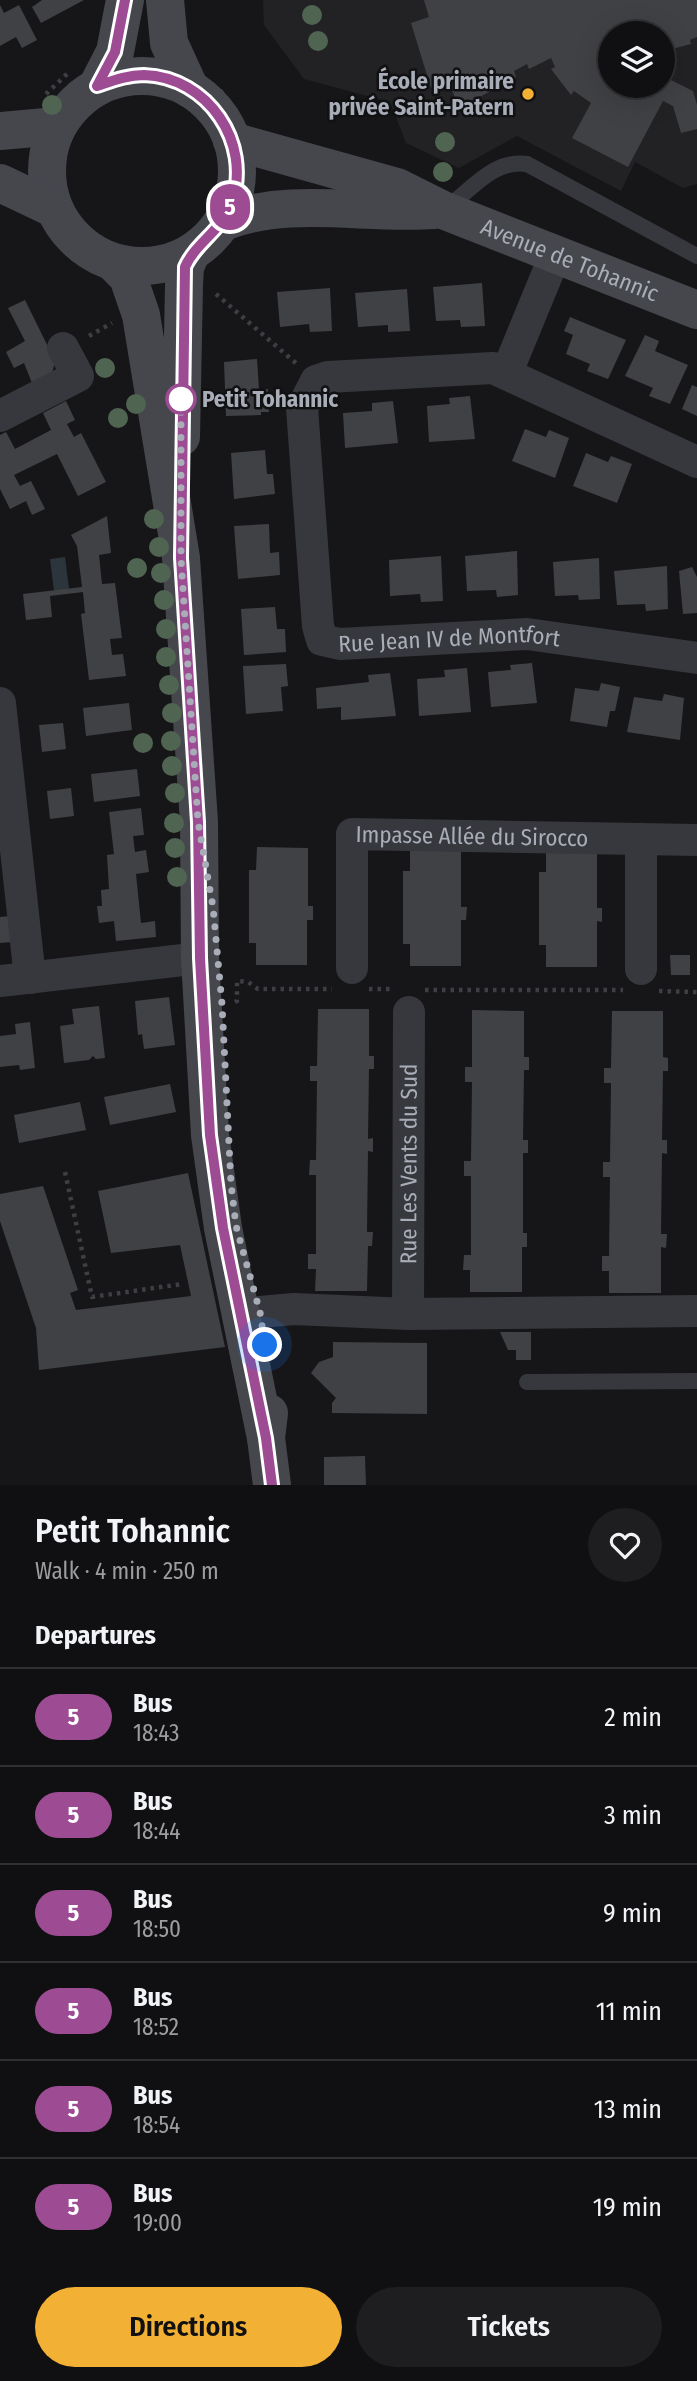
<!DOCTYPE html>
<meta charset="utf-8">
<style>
:root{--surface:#101012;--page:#1e1e20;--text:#f1f3f6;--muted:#9c9d9f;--line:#303032;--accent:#f2b134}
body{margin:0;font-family:"Fira Sans Condensed",sans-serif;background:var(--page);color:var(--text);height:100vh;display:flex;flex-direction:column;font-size:26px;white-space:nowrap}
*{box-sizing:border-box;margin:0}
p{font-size:23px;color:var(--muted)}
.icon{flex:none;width:38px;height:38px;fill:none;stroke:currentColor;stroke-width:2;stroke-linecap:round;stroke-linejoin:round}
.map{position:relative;height:1485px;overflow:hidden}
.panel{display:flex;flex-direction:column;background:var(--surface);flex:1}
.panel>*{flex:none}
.badge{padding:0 14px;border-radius:23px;font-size:24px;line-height:46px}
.buttons{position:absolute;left:598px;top:21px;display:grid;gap:14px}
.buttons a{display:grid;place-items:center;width:77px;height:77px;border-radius:50%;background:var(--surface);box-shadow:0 7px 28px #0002,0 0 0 2px var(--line);font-size:35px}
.you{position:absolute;width:35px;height:35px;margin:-18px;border:5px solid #fff;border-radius:50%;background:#1a73e8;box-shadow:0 0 0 10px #1a73e833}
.map>.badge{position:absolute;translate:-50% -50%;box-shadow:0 0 0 4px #fff}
h2{padding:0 35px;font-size:26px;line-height:63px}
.round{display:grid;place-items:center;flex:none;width:74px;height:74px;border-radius:37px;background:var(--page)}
.headline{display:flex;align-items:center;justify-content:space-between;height:119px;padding:0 35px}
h1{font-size:33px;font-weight:600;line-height:52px}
.primary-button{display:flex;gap:14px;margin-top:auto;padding:14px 35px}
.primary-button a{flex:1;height:80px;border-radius:42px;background:var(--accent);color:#111;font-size:28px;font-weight:600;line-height:80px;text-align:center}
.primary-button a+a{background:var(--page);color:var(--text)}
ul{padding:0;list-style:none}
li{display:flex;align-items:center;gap:21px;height:98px;padding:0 35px;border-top:2px solid var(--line)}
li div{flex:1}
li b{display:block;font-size:26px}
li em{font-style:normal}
li .badge{min-width:77px;font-weight:700;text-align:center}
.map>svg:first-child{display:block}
</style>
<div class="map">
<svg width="697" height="1485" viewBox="0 0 697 1485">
<rect width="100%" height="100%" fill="#161618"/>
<path fill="#222225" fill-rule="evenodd" d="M 263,0 L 697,0 L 697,184 L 683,188 L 635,162 L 621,191 L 517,136 L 459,168 L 406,143 L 390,102 L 304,79 L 264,25 ZM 611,33 L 663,33 L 663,86 L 611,86 Z"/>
<path fill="#2c353c" d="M 65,557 L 69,589 L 54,591 L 50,559 Z"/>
<g fill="#404145">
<path d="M 42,0 L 84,0 L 41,23 L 32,7 Z"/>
<path d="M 424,0 L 697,0 L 697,37 L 690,40 L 691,44 L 672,49 L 671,46 L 663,48 L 663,33 L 611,33 L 611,86 L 663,86 L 663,76 L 693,91 L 697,105 L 697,129 L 681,133 L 673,106 L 663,101 L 628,167 L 572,138 L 591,103 L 574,91 L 571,95 L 551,69 L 555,67 L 551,58 L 529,69 L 527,64 L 514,71 L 516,77 L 458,109 L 450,82 L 431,88 L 411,23 L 429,17 Z"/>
<path d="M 0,5 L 4,13 L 19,5 L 37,40 L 22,48 L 16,37 L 0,46 Z"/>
<path d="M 482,283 L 485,326 L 461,327 L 460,320 L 436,321 L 433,287 Z"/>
<path d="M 330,288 L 332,331 L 310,332 L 309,324 L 280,327 L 277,292 Z"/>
<path d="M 407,289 L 410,331 L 388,332 L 388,325 L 358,327 L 355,293 Z"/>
<path d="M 25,300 L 55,361 L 52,374 L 32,383 L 24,363 L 14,368 L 6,352 L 25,341 L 8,308 Z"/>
<path d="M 570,317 L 626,340 L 608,379 L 587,371 L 590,364 L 566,354 L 573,335 L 564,331 Z"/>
<path d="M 645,335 L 659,341 L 655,351 L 688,365 L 670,404 L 649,396 L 653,388 L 625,376 Z"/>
<path d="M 257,359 L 259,389 L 268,389 L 269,412 L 261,412 L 261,415 L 226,416 L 224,362 Z"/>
<path d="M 692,385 L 697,387 L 697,416 L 682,409 Z"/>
<path d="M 470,396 L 475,439 L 429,442 L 427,406 L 450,404 L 449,398 Z"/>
<path d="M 66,401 L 75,420 L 67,424 L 74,437 L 81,433 L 106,482 L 78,496 L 57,454 L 14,475 L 20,486 L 31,481 L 45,509 L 32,515 L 26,501 L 10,509 L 0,489 L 0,435 L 6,432 L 15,449 L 51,430 L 43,413 Z"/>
<path d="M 393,401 L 398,443 L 345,448 L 343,413 L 372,411 L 372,403 Z"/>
<path d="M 525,429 L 546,437 L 549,430 L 569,438 L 555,478 L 512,461 Z"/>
<path d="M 265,450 L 267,474 L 273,474 L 275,494 L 234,499 L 231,453 Z"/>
<path d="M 586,453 L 608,462 L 611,456 L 632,464 L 617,503 L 573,486 Z"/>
<path d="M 107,516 L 111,553 L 99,555 L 102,584 L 115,583 L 122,638 L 110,639 L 112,655 L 123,654 L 126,676 L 89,680 L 81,614 L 85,613 L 83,592 L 50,596 L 52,617 L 26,620 L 23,594 L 82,587 L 77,546 L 71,535 Z"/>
<path d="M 269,524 L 270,553 L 279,552 L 280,575 L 238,579 L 234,526 Z"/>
<path d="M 517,551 L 518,595 L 497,597 L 496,590 L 467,591 L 465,556 Z"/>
<path d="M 441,556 L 443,601 L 421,602 L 420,594 L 390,596 L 389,560 Z"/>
<path d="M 599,558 L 600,599 L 579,600 L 578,595 L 555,596 L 553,562 Z"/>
<path d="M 667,566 L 668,609 L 646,611 L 645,604 L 617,605 L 614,571 Z"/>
<path d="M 692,567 L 697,577 L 697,613 L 683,614 L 679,571 Z"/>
<path d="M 275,607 L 277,629 L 285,629 L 286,652 L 244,655 L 241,609 Z"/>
<path d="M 532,663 L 537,703 L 491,707 L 488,672 L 511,670 L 510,665 Z"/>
<path d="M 286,664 L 288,686 L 281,687 L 283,711 L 246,714 L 243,666 Z"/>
<path d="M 467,668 L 471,712 L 419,716 L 417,679 L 445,677 L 444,670 Z"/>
<path d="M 390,673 L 396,716 L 341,720 L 341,707 L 317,709 L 316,688 L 369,682 L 368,675 Z"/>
<path d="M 601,683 L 620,687 L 615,711 L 610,711 L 607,727 L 570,721 L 575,688 L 599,691 Z"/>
<path d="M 664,694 L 684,698 L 680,740 L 627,732 L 634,697 L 662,701 Z"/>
<path d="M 129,703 L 132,730 L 86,736 L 83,708 Z"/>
<path d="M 63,723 L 66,749 L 42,752 L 39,725 Z"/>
<path d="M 137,769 L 140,796 L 94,802 L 91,774 Z"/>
<path d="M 71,788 L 74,816 L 50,819 L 47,791 Z"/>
<path d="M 141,808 L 144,835 L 133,836 L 135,852 L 146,850 L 149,872 L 136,874 L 141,923 L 155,921 L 156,937 L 116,941 L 114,921 L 99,923 L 97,906 L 102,906 L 101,890 L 109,889 L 107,855 L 114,854 L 109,812 Z"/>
<path d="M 257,847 L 308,848 L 308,906 L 313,906 L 313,920 L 307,920 L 307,965 L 256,965 L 256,943 L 249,943 L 249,870 L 256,870 Z"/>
<path d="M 410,848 L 461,849 L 461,907 L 467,907 L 466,920 L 461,920 L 461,966 L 410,966 L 410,944 L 403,944 L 403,871 L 410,871 Z"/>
<path d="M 546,849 L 597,850 L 597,908 L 602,908 L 602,922 L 597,921 L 597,967 L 546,967 L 546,945 L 539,945 L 539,872 L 546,872 Z"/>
<path d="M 10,916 L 13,942 L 0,943 L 0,917 Z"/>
<path d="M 670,955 L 690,955 L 690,975 L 671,975 Z"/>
<path d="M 169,997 L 175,1045 L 144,1049 L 142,1034 L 138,1035 L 135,1001 Z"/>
<path d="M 99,1006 L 105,1058 L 96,1059 L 93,1056 L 89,1060 L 64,1063 L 60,1026 L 74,1024 L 72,1009 Z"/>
<path d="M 318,1009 L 369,1009 L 369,1056 L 374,1056 L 374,1069 L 369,1069 L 368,1139 L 373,1138 L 373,1152 L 368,1151 L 367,1232 L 373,1232 L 372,1246 L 368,1246 L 367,1291 L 315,1291 L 316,1269 L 308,1269 L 308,1254 L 316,1254 L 316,1175 L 309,1175 L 310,1160 L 316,1160 L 317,1081 L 310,1081 L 310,1066 L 317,1066 Z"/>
<path d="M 472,1010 L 524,1011 L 524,1057 L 529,1057 L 529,1070 L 524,1070 L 523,1140 L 528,1140 L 528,1153 L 523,1153 L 523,1233 L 527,1233 L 527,1247 L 522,1247 L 522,1292 L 470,1292 L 470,1270 L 463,1270 L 464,1255 L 471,1255 L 471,1176 L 464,1176 L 464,1161 L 471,1161 L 472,1082 L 465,1082 L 465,1067 L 472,1067 Z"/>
<path d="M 612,1011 L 663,1011 L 663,1057 L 668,1058 L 668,1071 L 663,1071 L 662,1140 L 667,1140 L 667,1154 L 662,1153 L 661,1234 L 667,1234 L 666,1248 L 661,1247 L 661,1293 L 609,1293 L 609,1271 L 602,1271 L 602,1256 L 609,1256 L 610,1177 L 603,1177 L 603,1162 L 610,1162 L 611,1083 L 604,1083 L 604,1068 L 611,1068 Z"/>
<path d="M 30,1022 L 35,1068 L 20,1070 L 19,1065 L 0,1067 L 0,1036 L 16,1034 L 15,1024 Z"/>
<path d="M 170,1084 L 176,1112 L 110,1125 L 104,1097 Z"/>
<path d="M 80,1102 L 86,1130 L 19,1143 L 14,1115 Z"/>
<path d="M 188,1173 L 225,1347 L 39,1370 L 36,1328 L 0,1221 L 0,1194 L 43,1186 L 78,1290 L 70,1293 L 76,1310 L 191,1296 L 180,1245 L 111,1253 L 98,1191 Z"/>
<path d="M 500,1332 L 531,1332 L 531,1360 L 516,1360 L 516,1350 L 508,1350 Z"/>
<path d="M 333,1342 L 427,1343 L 427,1414 L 332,1413 L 332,1403 L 336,1398 L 311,1373 L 319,1362 L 333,1357 Z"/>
<path d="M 365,1456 L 366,1485 L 324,1485 L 324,1457 Z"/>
</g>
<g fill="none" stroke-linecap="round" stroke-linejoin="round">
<g stroke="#3d3f44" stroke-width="4.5" stroke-dasharray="3.5 5" stroke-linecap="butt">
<path d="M 220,90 L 235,111"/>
<path d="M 46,94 L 67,74"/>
<path d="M 216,294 L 297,364"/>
<path d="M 89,336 L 112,323"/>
<path d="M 369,989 L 392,989"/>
<path d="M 425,990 L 623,990"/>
<path d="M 659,991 L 697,992"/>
<path d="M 235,1002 L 237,1001 L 237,981 L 248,982 L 258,989 L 332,989"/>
<path d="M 65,1172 L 92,1297 L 182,1284"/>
</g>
<g stroke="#37383d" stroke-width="16">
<path d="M 444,209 C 471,192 491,159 527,164 L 697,256"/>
<path d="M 527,1382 L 697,1381"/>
</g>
<g stroke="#37383d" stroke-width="32">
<path d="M 507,372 L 556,253"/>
<path d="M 0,416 L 78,376 L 63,348"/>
<path id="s1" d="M 697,462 L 493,368 L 328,377 L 316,381 L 302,408 L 318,626 L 322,640 L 340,644 L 527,634 L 697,658"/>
<path d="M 0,703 L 30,978"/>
<path id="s2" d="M 352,968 L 352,834 L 697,840"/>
<path d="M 641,969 L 641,839"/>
<path d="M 0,981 L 200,958"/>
<path d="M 260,1312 L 294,1309 L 408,1314 L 697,1311"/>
<path id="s3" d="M 408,1314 L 409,1012"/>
</g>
<g stroke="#45474d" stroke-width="38">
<path d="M 165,0 L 169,43 L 190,89"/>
<circle cx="142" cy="171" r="95"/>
<path d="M 97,87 L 115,52 L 125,0"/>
<path d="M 0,131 L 57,126"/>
<path id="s4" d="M 232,141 L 397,187 L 443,210 L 697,310"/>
<path d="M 0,183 L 53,208"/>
<path d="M 223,222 C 290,196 363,215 434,210"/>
<path d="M 114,263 L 128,277 L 141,315 L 181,558 L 199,822 L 200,958 L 210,1135 L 223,1228 L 266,1438"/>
<path d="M 181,437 L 184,285 L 185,267 L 191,253"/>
<path d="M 269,1413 L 266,1438 L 272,1485"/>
</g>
</g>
<g fill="#506452">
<circle cx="312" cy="15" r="10"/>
<circle cx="318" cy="41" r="10"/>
<circle cx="52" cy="105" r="10"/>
<circle cx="445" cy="142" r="10"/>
<circle cx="443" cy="172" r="10"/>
<circle cx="105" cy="368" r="10"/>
<circle cx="136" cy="404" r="10"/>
<circle cx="118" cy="418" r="10"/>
<circle cx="154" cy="519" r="10"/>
<circle cx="159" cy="547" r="10"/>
<circle cx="137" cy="568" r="10"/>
<circle cx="161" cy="573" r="10"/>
<circle cx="164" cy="600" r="10"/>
<circle cx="166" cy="629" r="10"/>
<circle cx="166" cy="657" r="10"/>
<circle cx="169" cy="685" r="10"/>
<circle cx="172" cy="713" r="10"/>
<circle cx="171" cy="741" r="10"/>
<circle cx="143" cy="743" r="10"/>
<circle cx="172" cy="766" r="10"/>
<circle cx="175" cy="793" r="10"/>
<circle cx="174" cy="823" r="10"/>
<circle cx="175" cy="848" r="10"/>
<circle cx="177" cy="877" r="10"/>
</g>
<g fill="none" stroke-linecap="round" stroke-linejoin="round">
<defs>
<path id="line" d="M 125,0 L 115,52 L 97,86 C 112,81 127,75 144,75 C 208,77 252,143 232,202 C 223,230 196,242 185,267 L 181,558 L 198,822 L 200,958 L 210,1135 L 223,1228 L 266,1438 L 272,1485"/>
</defs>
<use href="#line" stroke="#fff" stroke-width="16"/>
<use href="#line" stroke="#9d4c94" stroke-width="10"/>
<path stroke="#a8adb8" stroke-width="7" stroke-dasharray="0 12.6" d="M 181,399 L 181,393 L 181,558 L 198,822 L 213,907 L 222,1004 L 231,1184 L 236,1226 L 260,1312 L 265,1345"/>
</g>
<circle fill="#f2b134" stroke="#111113" stroke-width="2.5" cx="528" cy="94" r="7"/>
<circle fill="#fff" stroke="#9d4c94" stroke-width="3.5" cx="181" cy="399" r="14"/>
<g text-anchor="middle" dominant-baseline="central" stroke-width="5" stroke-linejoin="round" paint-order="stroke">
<g font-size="23" font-weight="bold" fill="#a8adb8" stroke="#111113" text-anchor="end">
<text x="514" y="81">École primaire<tspan x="514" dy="26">privée Saint-Patern</tspan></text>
</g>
<g font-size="23" fill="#a8adb8" stroke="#111113">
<text stroke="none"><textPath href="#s4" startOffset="359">Avenue de Tohannic</textPath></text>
<text stroke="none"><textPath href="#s1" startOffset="794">Rue Jean IV de Montfort</textPath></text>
<text stroke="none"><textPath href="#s2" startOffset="254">Impasse Allée du Sirocco</textPath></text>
<text stroke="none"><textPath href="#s3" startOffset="150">Rue Les Vents du Sud</textPath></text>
</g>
<g font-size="23" font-weight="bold" fill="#a8adb8" stroke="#111113" text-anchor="start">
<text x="202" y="399">Petit Tohannic</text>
</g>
</g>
</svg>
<div class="buttons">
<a><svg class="icon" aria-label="layers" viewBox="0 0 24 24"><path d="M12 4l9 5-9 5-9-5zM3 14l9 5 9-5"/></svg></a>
</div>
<div class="you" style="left:265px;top:1345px"></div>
<b class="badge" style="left:230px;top:207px;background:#9d4c94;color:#fff">5</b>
</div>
<section class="panel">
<div class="headline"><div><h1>Petit Tohannic</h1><p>Walk · 4 min · 250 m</p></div><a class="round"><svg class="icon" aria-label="heart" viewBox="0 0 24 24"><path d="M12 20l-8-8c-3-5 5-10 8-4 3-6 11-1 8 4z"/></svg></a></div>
<h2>Departures</h2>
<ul>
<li><span class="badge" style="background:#9d4c94;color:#fff">5</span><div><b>Bus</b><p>18:43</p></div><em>2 min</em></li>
<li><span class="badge" style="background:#9d4c94;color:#fff">5</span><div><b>Bus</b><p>18:44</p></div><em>3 min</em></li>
<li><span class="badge" style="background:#9d4c94;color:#fff">5</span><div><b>Bus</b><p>18:50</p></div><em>9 min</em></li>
<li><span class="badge" style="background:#9d4c94;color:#fff">5</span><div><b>Bus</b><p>18:52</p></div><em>11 min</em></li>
<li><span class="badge" style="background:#9d4c94;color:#fff">5</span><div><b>Bus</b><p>18:54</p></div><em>13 min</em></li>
<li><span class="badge" style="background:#9d4c94;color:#fff">5</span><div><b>Bus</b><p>19:00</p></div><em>19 min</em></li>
</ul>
<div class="primary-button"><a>Directions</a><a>Tickets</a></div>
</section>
